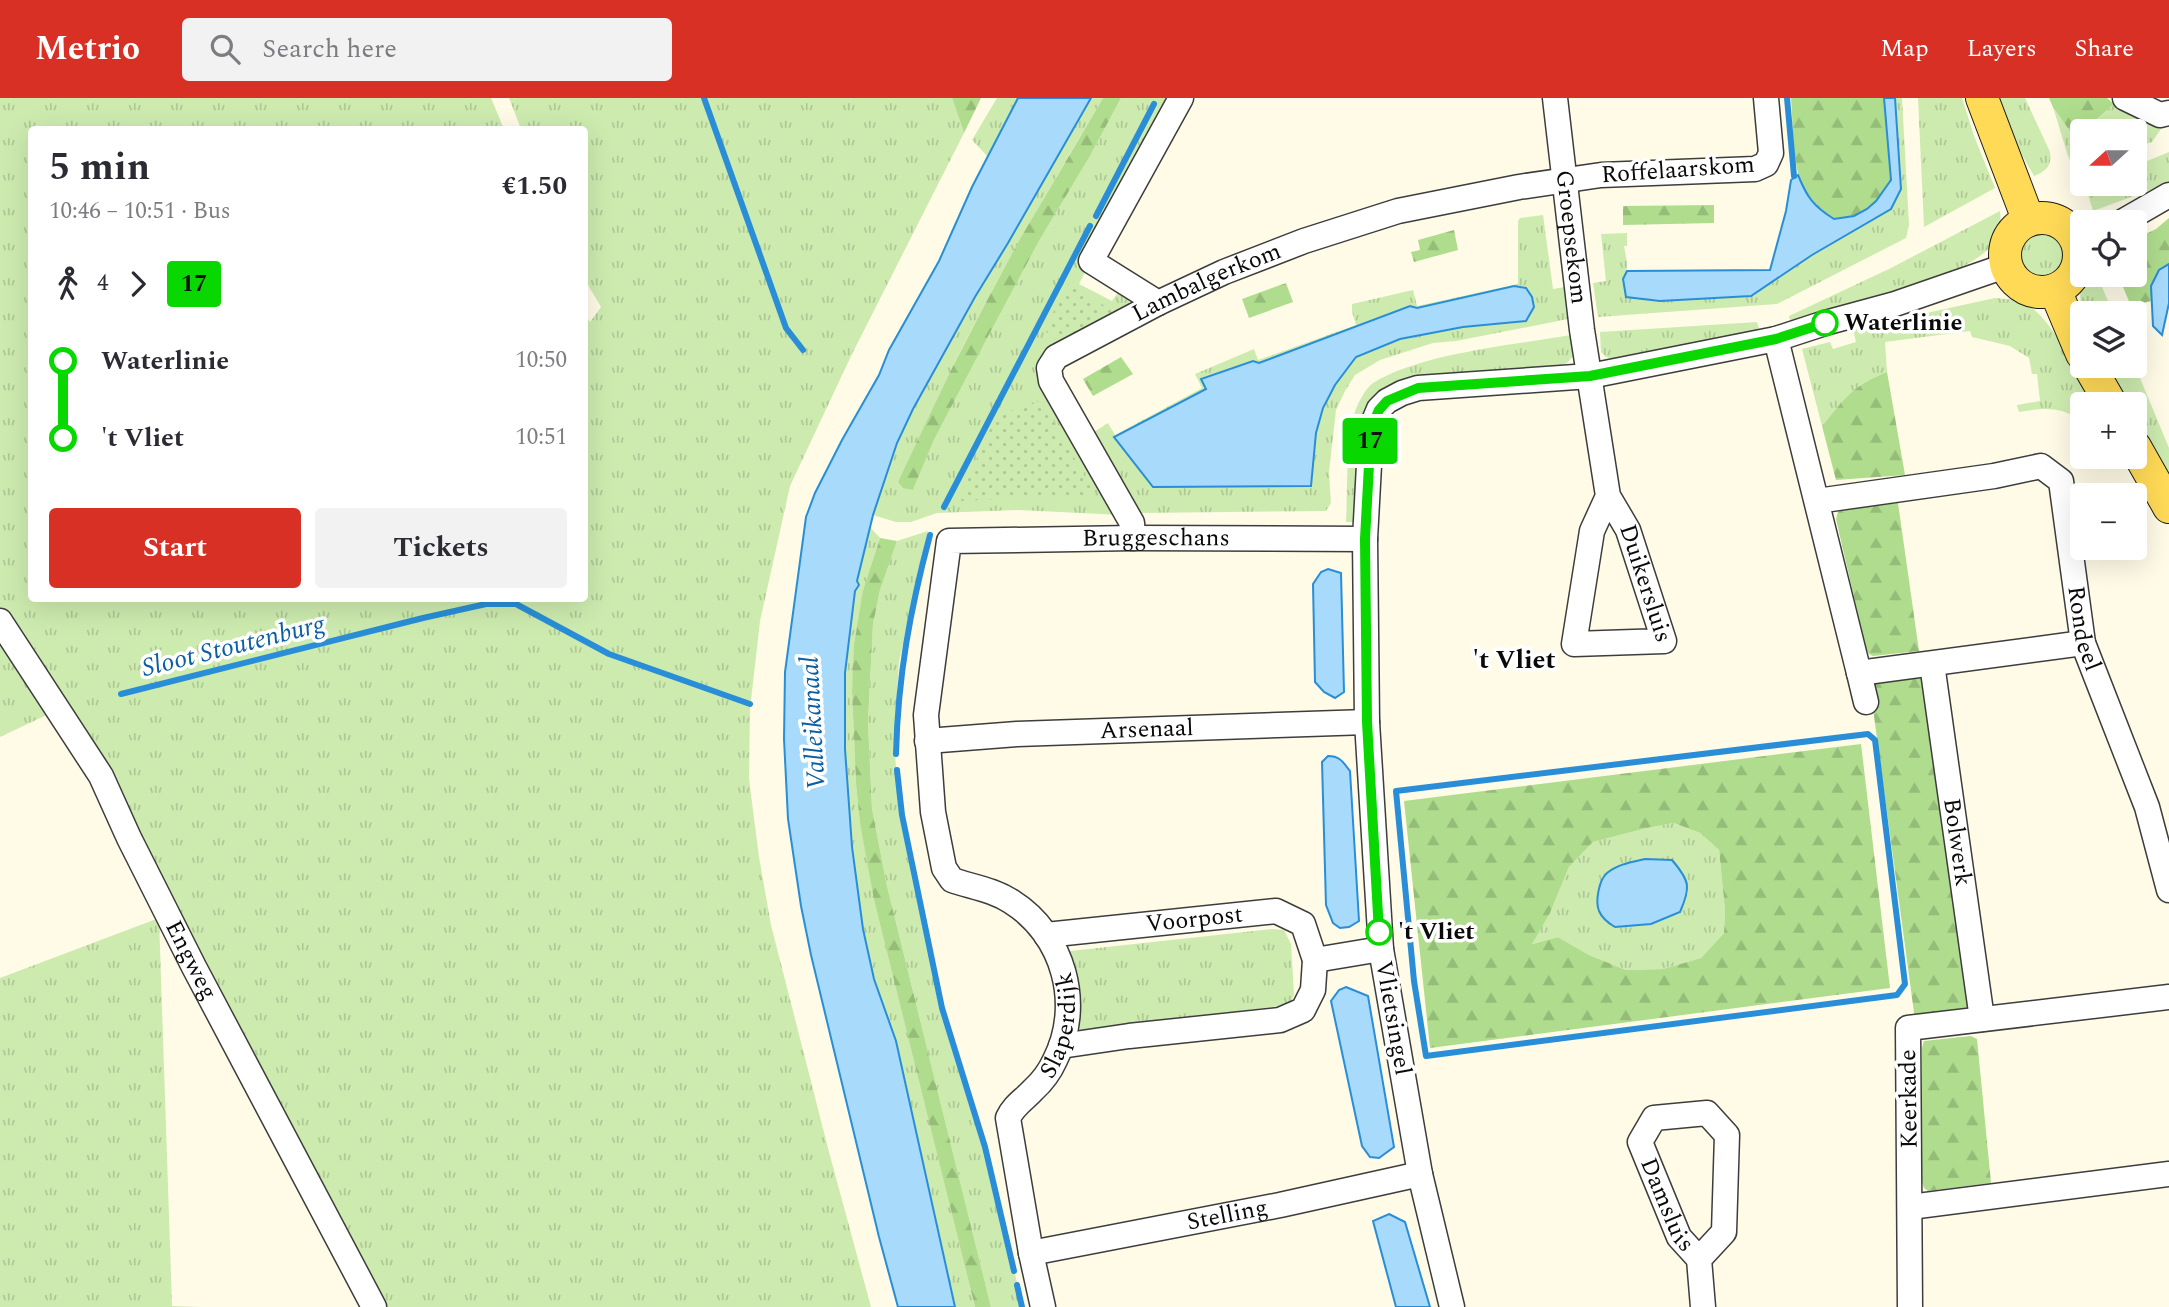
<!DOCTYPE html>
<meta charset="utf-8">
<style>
:root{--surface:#fff;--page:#f2f2f3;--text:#2b2b33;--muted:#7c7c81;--accent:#d93025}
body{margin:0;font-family:Spectral,serif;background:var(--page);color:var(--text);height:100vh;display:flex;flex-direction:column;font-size:26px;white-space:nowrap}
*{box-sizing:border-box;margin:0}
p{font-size:23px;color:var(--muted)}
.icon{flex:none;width:38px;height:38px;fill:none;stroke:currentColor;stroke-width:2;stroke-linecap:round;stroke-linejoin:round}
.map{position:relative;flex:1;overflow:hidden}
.panel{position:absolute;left:28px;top:28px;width:560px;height:476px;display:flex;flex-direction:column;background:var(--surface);border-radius:7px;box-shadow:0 7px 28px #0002}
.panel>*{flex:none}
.badge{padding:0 14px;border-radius:5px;font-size:24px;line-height:46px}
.needle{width:46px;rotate:249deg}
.buttons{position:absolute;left:2070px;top:21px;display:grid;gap:14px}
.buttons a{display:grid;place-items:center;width:77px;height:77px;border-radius:7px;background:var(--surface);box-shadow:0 7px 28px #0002;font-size:35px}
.map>.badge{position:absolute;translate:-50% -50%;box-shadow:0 0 0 4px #fff}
.legs{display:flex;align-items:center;gap:10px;height:77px;padding:0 21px;font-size:23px}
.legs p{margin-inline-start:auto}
.summary{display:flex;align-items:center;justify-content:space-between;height:119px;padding:0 21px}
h1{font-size:38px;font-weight:700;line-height:52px}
.cta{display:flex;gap:14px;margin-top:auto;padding:14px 21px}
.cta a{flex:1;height:80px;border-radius:7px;background:var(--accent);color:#fff;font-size:28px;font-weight:700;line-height:80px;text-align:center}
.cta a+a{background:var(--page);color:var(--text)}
ul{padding:0 21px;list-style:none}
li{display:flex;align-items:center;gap:24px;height:77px;font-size:26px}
li i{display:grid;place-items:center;width:10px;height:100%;margin:0 9px;background:currentColor}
li i::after{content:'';width:18px;height:18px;margin:-9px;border:5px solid;border-radius:50%;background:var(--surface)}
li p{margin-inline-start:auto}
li:first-child i{background:linear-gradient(#0000 50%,currentColor 0)}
li:last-child i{background:linear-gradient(currentColor 50%,#0000 0)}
header{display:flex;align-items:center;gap:42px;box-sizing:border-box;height:98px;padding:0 35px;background:var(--accent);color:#fff}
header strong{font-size:33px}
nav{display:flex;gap:38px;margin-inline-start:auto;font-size:24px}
.search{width:490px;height:63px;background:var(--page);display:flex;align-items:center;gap:18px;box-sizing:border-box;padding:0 24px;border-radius:7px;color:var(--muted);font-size:26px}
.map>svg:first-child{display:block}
</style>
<header>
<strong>Metrio</strong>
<div class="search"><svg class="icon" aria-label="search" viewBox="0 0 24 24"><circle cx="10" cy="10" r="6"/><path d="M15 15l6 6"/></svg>Search here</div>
<nav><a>Map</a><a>Layers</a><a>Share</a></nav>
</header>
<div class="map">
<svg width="2169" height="1209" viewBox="0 0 2169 1209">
<defs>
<pattern id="grass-tufts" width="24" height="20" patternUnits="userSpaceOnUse" patternTransform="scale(1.75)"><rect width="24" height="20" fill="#cdebaf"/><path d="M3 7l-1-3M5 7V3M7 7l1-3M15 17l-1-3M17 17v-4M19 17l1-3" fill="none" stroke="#afc895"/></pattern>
<pattern id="forest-firs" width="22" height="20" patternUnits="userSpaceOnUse" patternTransform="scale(1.75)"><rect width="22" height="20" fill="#afdd8d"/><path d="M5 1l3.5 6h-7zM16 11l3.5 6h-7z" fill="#95bc78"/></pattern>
<pattern id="park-dots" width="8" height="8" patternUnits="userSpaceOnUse" patternTransform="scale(1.75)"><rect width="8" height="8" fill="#cdebaf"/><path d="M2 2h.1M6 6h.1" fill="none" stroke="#afc895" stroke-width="1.8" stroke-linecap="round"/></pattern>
</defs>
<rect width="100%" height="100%" fill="#fffbe7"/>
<g fill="url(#grass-tufts)">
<path d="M 0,0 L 491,0 L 504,31 L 32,32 L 32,500 L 584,500 L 585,216 L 590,224 L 601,209 L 585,182 L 584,32 L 521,31 L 509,0 L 952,0 L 964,35 L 852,256 L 790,388 L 760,523 L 750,611 L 749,681 L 759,759 L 771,827 L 829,1054 L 871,1209 L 379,1209 L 0,512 Z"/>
<path d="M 997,0 L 1018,0 L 988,59 L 972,42 Z"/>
<path d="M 1091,0 L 1103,0 C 1050,89 997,179 951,272 C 933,309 918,348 898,384 L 913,392 L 934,342 L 982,250 L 1039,143 L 1090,58 L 1121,0 L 1172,0 L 1077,168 L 1086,172 L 1079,186 L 1112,203 L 1121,190 L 1129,200 L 1129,206 L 1124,213 L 1048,256 L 1121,417 L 1019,412 L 937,415 L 911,424 L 896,424 L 873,417 L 897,345 L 930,279 Z"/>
<path d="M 1895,0 L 1902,0 L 1909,127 L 1906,140 L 1777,206 L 1598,219 L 1593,185 L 1606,183 L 1601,136 L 1627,135 L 1627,148 L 1624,148 C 1626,160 1630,169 1623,181 L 1751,198 L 1812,157 L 1901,91 Z"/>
<path d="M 1918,0 L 1962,0 L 1974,38 L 1995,90 L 1924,129 Z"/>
<path d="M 1992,0 L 2025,0 L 2050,54 C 2052,68 2046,73 2034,78 L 1996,11 Z"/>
<path d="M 2114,6 L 2163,28 L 2152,44 L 2135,49 L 2135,33 L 2083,33 Z"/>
<path d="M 2053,9 L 2075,39 L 2082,34 L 2082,66 L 2074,69 L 2068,58 Z"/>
<path d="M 2169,54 L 2169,85 L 2093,113 L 2087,93 L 2091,86 L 2135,86 L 2135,68 Z"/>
<path d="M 2000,113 C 2001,120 2001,133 1997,140 C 1978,180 1834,214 1791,227 L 1789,218 L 1891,170 Z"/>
<path d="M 1543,117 L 1553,191 L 1565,189 L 1568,221 L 1456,243 L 1433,245 L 1380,262 L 1355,277 L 1345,293 L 1336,312 L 1329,374 L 1331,405 L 1326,413 L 1140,415 L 1094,334 L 1108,325 L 1115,337 L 1202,290 L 1195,276 L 1254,251 L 1258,262 L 1356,227 L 1352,214 L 1352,206 L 1413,192 L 1417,208 L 1518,186 L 1518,123 L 1520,120 Z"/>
<circle cx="2042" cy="156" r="25"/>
<path d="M 2085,177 L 2097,177 L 2113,215 L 2082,215 L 2082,217 L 2080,195 Z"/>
<path d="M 1995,200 C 2004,201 2015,201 2023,204 C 2051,217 2080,279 2096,306 L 2082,306 L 2082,323 C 2060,308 2044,310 2019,314 L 2017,307 L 2040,303 L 2037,276 L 2032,276 L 2029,260 L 2010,248 L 1972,239 L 1970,233 L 1885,244 L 1887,274 C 1852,288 1845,300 1822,328 L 1802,251 L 1830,244 L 1833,251 L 1856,244 L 1853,231 Z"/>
<path d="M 1757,224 L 1760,234 L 1615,262 L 1606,259 L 1601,254 L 1600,234 Z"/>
<path d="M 1571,237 L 1575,256 L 1567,265 L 1553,271 L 1392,287 L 1355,424 L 1346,424 C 1348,393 1345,333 1358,306 C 1361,300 1367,289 1373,285 C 1422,255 1514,247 1571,237 Z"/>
<path d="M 2103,268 L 2135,268 L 2169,350 L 2169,386 L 2135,327 L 2135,306 L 2123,306 Z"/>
<path d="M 870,429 L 880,440 L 863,492 L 852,593 L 856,686 L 860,726 L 875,801 L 975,1209 L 955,1209 L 896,943 L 874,881 L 863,831 L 852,749 L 845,651 L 845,575 L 855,493 L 859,487 L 857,483 Z"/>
<path d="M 928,433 L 899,564 L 894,644 L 900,718 L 929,851 L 957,959 L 976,1018 L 1023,1209 L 991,1209 L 887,788 L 872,711 L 868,624 L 873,526 L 880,492 L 897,443 Z"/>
<path d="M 0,534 L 53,614 L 0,639 Z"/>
<path d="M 1674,725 L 1700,735 L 1719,752 L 1725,812 L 1724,835 L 1701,860 L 1663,871 L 1626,872 L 1589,857 L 1558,839 L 1531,846 L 1550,815 L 1569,769 L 1593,744 L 1647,730 Z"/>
<path d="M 159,820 L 172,1208 L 201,1209 L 0,1209 L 0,880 Z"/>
<path d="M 1273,831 L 1284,832 L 1291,846 L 1294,897 L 1290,905 L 1281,908 L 1080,932 L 1070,853 Z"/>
</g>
<g fill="url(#forest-firs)" fill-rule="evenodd">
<path d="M 952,0 L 981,0 L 964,35 Z"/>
<path d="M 1103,0 L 1121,0 L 1090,58 L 1039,143 L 982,250 L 934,342 L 913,392 L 903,390 L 898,384 L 950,274 L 984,208 L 1020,141 Z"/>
<path d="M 1791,0 L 1884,0 L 1891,82 L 1876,103 L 1867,111 L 1855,118 L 1834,121 C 1828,117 1820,114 1815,108 C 1790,81 1794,35 1791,0 Z"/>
<path d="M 2049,0 L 2107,0 L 2114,6 L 2075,40 L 2053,9 Z"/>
<path d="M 1714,107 L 1714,125 L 1623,127 L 1623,108 Z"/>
<path d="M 2169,120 L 2169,166 C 2154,176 2151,187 2151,203 L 2131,208 L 2118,177 L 2135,177 L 2135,141 L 2156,131 Z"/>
<path d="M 1454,132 L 1458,152 L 1414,164 L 1411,154 L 1420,152 L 1418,142 Z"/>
<path d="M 1286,185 L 1293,204 L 1249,220 L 1242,201 Z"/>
<path d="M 1121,259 L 1133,276 L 1093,298 L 1083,281 Z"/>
<path d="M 1887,274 L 1905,377 L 1836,382 L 1822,328 C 1845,300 1852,288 1887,274 Z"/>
<path d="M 1898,405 L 1919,553 L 1873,558 L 1869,556 L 1866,551 L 1836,421 L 1838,414 L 1843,411 Z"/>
<path d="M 880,440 L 897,443 L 880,492 L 873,526 L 868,624 L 872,711 L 887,788 L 991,1209 L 975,1209 L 874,801 L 860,726 L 856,686 L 852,593 L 854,547 L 863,492 Z"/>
<path d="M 1922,578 L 1971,907 L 1967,912 L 1915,922 L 1869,581 Z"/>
<path d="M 1861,646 L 1890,890 L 1430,950 L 1404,703 ZM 1674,725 L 1700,735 L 1719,752 L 1725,812 L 1724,835 L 1701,860 L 1663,871 L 1626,872 L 1589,857 L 1558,839 L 1532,846 L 1550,815 L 1569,769 L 1593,744 L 1647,730 Z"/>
<path d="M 1971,938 L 1977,941 L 1991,1085 L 1928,1093 L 1924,1090 L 1922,1084 L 1922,950 L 1924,943 Z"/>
</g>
<g fill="url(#park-dots)">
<path d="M 1068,186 L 1115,214 L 1061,246 L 1044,232 Z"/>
<path d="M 1042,302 L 1095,397 L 958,403 L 996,318 Z"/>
</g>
<g fill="#a7dafb" stroke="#298ed7" stroke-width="2">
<path d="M 1018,0 L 1091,0 L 1008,145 L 975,199 L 913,311 L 897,345 L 873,417 L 857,483 L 859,487 L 855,493 L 845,575 L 845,651 L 852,749 L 863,831 L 874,881 L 896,943 L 955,1209 L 898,1209 L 879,1139 L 811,857 L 801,808 L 788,721 L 784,641 L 785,574 L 806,419 L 815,395 L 842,342 L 879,277 L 889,252 L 939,163 L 972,89 Z"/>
<path d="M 1884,0 L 1895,0 L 1901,91 L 1891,111 L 1812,157 L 1751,198 L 1660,203 L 1626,199 L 1623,181 L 1627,173 L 1770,172 L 1786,113 L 1791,82 L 1798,77 C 1807,99 1813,108 1834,121 L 1854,118 L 1867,111 L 1876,103 L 1891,82 Z"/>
<path d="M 2169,166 L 2169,205 L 2162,237 L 2153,228 L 2151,188 L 2159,172 Z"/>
<path d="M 1514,188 L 1526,190 L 1532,199 L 1534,209 L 1526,223 L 1463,229 L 1400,241 L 1356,259 L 1335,287 L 1323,310 L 1316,335 L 1311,388 L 1153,389 L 1114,339 L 1206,291 L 1201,281 L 1253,263 L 1259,265 L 1410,208 L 1417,210 Z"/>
<path d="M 1328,471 L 1341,475 L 1344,594 L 1335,600 L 1324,594 L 1315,584 L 1313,486 L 1321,474 Z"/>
<path d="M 1328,658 C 1340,658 1343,664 1350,673 L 1359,823 L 1349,829 L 1340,830 L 1333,825 L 1326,807 L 1322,664 Z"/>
<path d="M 1645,761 L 1672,762 C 1690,783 1691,789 1680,814 L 1651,826 L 1615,829 C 1608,825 1602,820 1599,813 C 1595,803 1599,782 1607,775 C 1618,766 1632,764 1645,761 Z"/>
<path d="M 1346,889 L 1368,898 L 1394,1049 L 1379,1060 L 1370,1059 L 1362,1048 L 1331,903 L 1339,892 Z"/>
<path d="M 1389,1116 L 1405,1124 L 1430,1209 L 1396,1209 L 1373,1123 Z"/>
</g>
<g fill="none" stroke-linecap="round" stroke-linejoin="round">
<g stroke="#298ed7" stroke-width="6">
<path d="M 704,0 L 786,230 L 803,252"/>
<path d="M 1787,0 L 1794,78"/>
<path d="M 1096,118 L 1154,6"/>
<path d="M 944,409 L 1090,128"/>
<path d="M 121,596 L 423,520 L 486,506 L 516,506 L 609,556 L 750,606"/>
<path d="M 1868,636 L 1875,642 L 1905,886 L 1897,897 L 1426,958 L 1414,883 L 1396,693 Z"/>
<path d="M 896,656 C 898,578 910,512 930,437"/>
<path d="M 897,672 L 902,717 L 942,910 L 985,1049 L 1014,1173"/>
<path d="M 1017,1187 L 1022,1209"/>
</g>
<defs>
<g id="minor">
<path id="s1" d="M 1555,0 L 1582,232 L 1608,398 L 1628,432 L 1664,543 L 1574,546 L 1592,433 L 1608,398"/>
<path d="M 2125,0 L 2160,17 L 2169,15"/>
<path d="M 2122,124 L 2169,97"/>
<path d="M 2076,142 L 2082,140"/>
<path d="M 1158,205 L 1091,163 L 1181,0"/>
<path d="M 1776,241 L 1859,575 L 2083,545"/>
<path id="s2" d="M 1817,403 L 1994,378 L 2041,368 L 2061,383 L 2083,545 L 2147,709 L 2169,792"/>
<path id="s3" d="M 1133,440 L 1132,425 L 1051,283 L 1049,270 L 1056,259 L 1158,205 L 1224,174 L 1304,143 L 1398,113 L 1519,89 L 1601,77 L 1755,71 L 1766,66 L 1771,55 L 1766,0"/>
<path id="s4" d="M 0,523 L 101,678 L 129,740 L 194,869 L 374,1209"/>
<path id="s5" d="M 1932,566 L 1982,921"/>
<path d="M 1859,575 L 1866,604"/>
<path id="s6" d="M 927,643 L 1017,636 L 1367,624"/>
<path id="s7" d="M 1046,837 L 1276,813 L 1303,826 L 1315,862 L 1313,892 L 1303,912 L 1280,922 L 1129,938 L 1061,948"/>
<path d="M 1315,862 L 1381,851"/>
<path d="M 1910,1109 L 2169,1076"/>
<path id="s8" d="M 1031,1155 L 1280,1107 L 1420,1076"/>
<path id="s9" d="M 1699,1161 L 1724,1134 L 1727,1037 L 1707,1015 L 1654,1020 L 1640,1044 L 1679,1139 L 1699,1161 L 1703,1209"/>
<path id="s10" d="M 1043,1209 L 1031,1155 L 1008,1020 C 1014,1007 1024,1002 1033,992 C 1042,984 1050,973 1055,962 C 1083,907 1064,837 1012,804 C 994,792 973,789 952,782 L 944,770 L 933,714 L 926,617 L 949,443 L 1133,440 L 1365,441"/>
<path d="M 1452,1209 L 1420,1076 L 1381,851 L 1367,624 L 1365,441 L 1371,330 L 1379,311 L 1387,303 L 1402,295 L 1418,290 L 1590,278 L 1776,241 L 1825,225 L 1895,206 L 2005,168"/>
<path d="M 1910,1209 L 1908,930 L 2169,899"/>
</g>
<g id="major">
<path d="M 1982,0 L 2028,121"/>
<circle cx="2042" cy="157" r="37"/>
<path d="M 2055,192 L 2082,256"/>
<path d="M 2089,268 L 2111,306"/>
<path d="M 2135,349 L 2169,409"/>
</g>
</defs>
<use href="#minor" stroke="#3d3d3d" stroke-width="27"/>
<use href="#major" stroke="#1b1b1b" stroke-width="34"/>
<use href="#minor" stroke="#fff" stroke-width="24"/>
<use href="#major" stroke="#ffda57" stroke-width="32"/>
</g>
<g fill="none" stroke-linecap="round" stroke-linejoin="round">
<defs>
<path id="line-1" d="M 1379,834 L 1367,624 L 1365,441 L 1371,330 L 1379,312 L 1387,303 L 1418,290 L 1590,278 L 1776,241 L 1825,225"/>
</defs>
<use href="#line-1" stroke="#fff" stroke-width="16"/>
<use href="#line-1" stroke="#09d700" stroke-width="10"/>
</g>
<g fill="#fff" stroke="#09d700" stroke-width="3.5">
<circle cx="1825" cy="225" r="12"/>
<circle cx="1379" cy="834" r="12"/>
</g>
<g text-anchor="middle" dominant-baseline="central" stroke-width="7" stroke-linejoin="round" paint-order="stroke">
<g font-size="24" fill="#0a0a0a" stroke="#fff">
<text transform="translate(1678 72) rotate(-4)">Roffelaarskom</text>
<text stroke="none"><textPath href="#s1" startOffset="140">Groepsekom</textPath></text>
<text stroke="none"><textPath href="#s3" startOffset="373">Lambalgerkom</textPath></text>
<text stroke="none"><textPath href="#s10" startOffset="1062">Bruggeschans</textPath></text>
<text stroke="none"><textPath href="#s1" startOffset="497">Duikersluis</textPath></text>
<text stroke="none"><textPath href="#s2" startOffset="401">Rondeel</textPath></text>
<text stroke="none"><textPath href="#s6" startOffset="220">Arsenaal</textPath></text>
<text stroke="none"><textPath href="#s5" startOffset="180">Bolwerk</textPath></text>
<text stroke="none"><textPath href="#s7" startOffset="149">Voorpost</textPath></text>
<text stroke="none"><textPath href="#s4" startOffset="390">Engweg</textPath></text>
<text transform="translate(1393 920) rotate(80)">Vlietsingel</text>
<text stroke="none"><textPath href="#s10" startOffset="303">Slaperdijk</textPath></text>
<text transform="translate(1909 1001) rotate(-91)">Keerkade</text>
<text stroke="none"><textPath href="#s9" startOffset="313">Damsluis</textPath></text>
<text stroke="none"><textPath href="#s8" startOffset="200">Stelling</textPath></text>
</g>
<g font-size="24" font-weight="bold" fill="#0a0a0a" stroke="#fff" text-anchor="start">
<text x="1844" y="225">Waterlinie</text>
<text x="1398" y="834">'t Vliet</text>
</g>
<g font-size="26" font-style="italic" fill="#0c5ea3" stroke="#fff">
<text transform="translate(233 548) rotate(-14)">Sloot Stoutenburg</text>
<text transform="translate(813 625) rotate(-93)">Valleikanaal</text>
</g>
<g font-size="26" font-weight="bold" fill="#0a0a0a" stroke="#fff">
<text x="1514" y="562">'t Vliet</text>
</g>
</g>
</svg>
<div class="buttons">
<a><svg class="needle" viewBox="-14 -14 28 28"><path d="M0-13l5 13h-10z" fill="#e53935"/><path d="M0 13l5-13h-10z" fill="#7c7c81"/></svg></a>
<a><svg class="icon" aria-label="locate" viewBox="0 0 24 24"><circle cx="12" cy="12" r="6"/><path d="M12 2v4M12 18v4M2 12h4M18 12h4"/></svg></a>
<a><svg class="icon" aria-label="layers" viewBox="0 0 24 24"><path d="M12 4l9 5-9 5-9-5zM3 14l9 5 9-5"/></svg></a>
<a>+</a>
<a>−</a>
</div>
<b class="badge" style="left:1370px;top:343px;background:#09d700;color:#111">17</b>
<section class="panel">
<div class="summary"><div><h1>5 min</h1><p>10:46 – 10:51 · Bus</p></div><b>€1.50</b></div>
<div class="legs"><svg class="icon" aria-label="walk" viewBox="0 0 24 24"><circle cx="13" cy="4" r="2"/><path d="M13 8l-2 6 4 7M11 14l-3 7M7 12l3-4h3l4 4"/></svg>4<svg class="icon" aria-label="forward" viewBox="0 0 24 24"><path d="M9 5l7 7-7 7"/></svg><b class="badge" style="background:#09d700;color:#111">17</b></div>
<ul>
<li><i style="color:#09d700"></i><b>Waterlinie</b><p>10:50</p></li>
<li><i style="color:#09d700"></i><b>'t Vliet</b><p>10:51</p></li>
</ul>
<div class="cta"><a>Start</a><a>Tickets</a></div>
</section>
</div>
